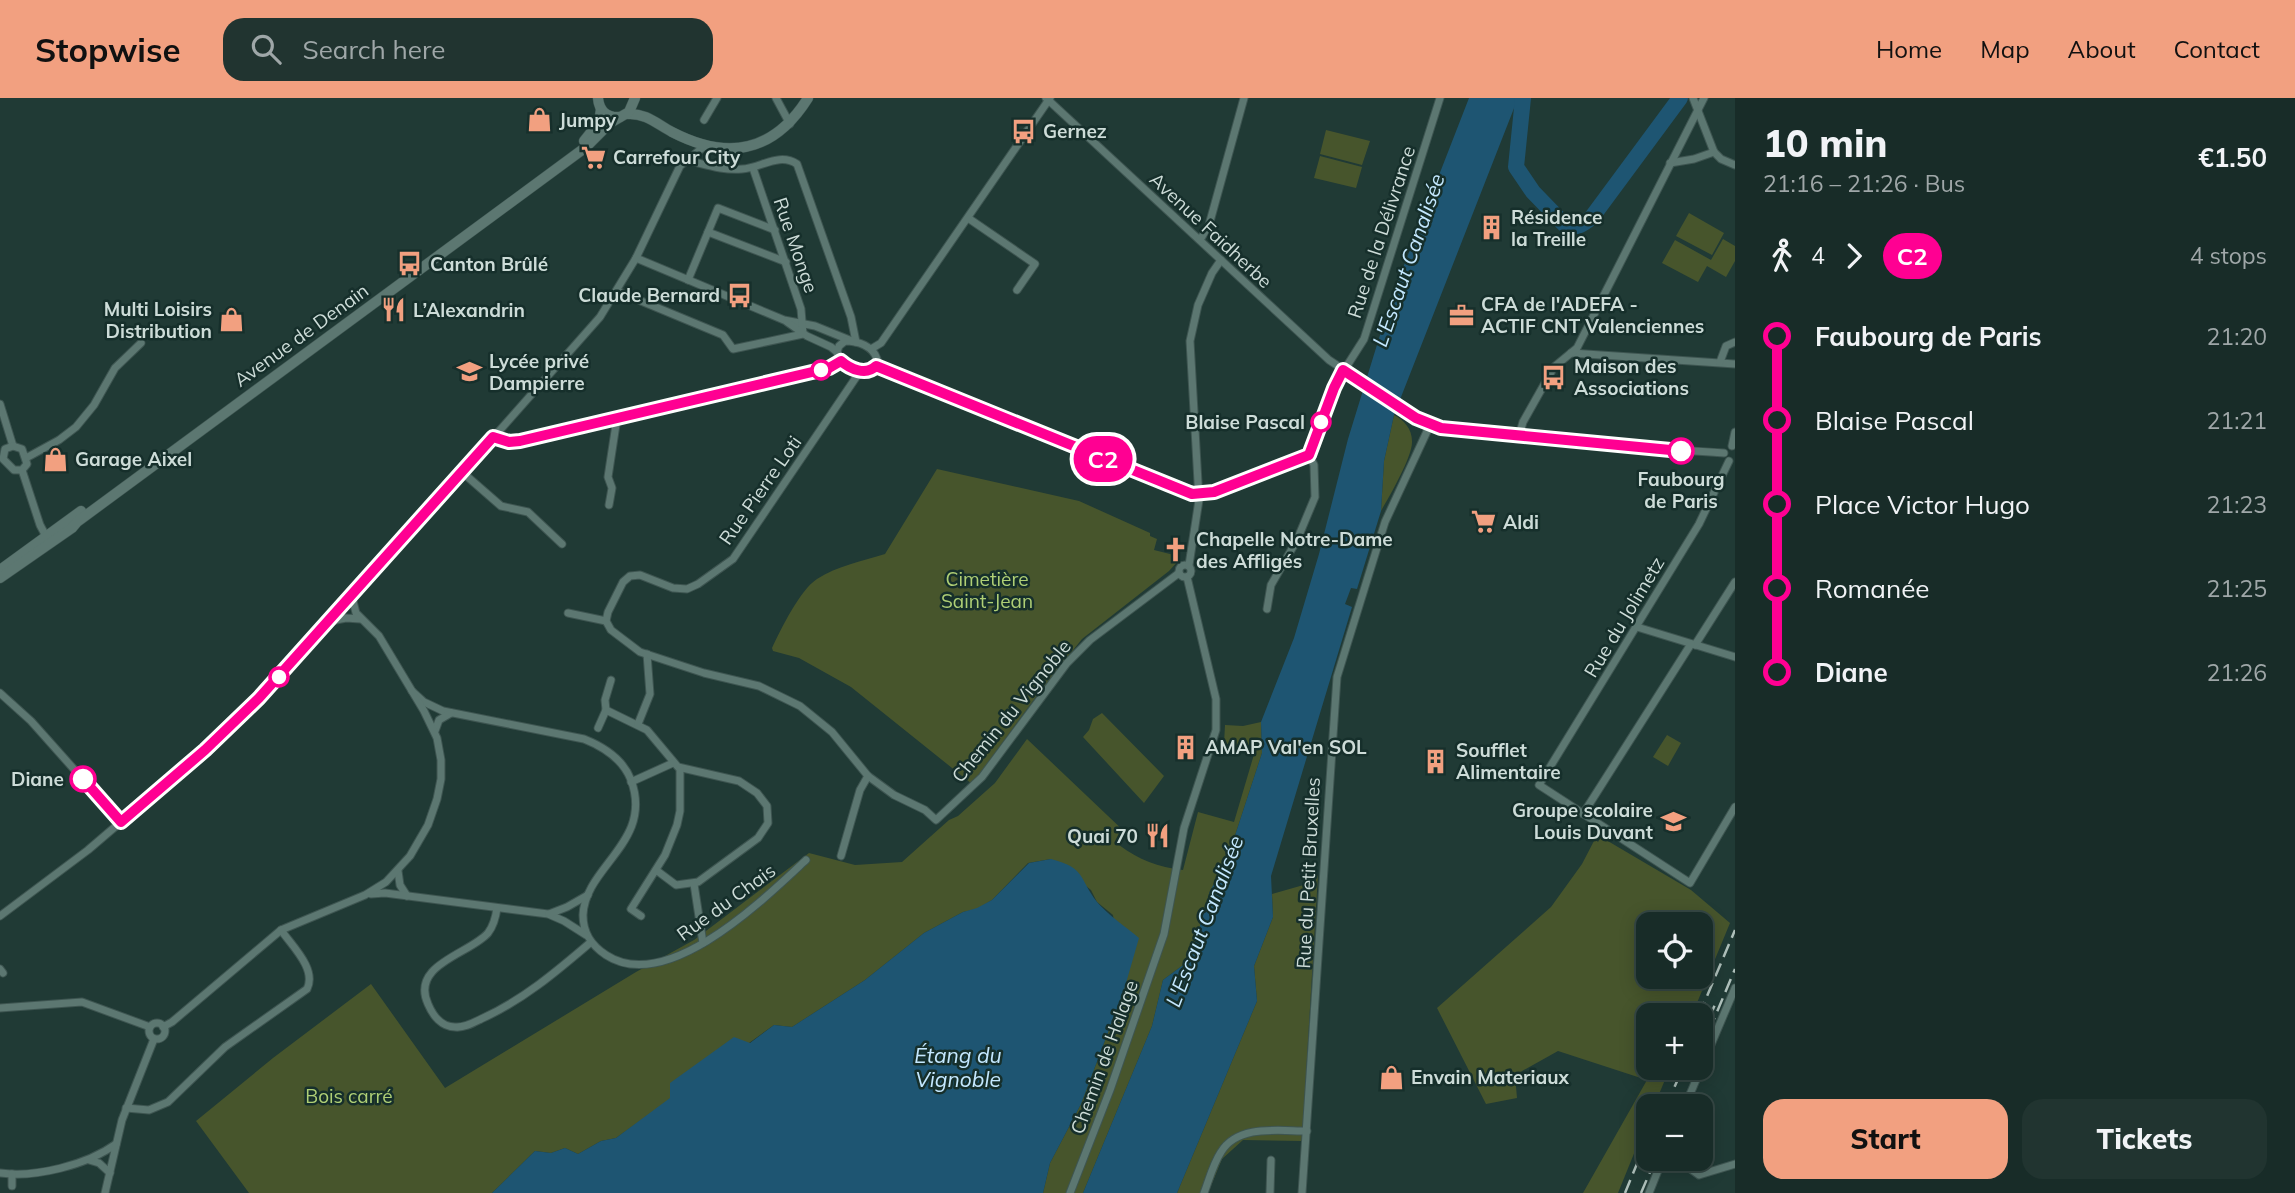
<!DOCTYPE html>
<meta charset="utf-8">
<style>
:root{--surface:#182c28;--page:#213430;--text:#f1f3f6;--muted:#9fa7a8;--line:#364845;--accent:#f2a080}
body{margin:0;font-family:Mulish,sans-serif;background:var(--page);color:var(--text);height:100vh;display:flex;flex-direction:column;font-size:26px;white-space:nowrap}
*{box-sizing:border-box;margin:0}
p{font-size:23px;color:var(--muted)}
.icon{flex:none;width:38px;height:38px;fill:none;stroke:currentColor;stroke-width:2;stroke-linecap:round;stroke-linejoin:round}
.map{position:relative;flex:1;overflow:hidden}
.panel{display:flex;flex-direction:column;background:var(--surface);width:560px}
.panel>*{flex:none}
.badge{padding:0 14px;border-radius:23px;font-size:24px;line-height:46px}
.controls{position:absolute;left:1636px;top:814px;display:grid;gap:14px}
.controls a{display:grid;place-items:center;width:77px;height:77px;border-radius:14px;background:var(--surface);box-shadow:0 4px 18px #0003,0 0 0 2px var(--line);font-size:35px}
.map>.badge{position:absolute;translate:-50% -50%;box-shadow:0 0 0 4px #fff}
.legs{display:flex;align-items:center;gap:10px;height:77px;padding:0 28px;font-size:23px}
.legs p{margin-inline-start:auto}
.summary{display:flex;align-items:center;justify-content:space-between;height:119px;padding:0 28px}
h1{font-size:38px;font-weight:800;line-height:52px}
.action{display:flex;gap:14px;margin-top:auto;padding:14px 28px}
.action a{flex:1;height:80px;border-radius:21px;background:var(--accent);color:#111;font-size:28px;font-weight:800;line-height:80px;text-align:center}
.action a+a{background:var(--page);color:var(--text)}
ul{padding:0 28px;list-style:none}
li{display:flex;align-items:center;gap:24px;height:84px;font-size:26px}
li i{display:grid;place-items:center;width:10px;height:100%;margin:0 9px;background:currentColor}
li i::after{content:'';width:18px;height:18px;margin:-9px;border:5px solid;border-radius:50%;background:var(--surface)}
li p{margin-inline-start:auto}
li:first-child i{background:linear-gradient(#0000 50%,currentColor 0)}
li:last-child i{background:linear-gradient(currentColor 50%,#0000 0)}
header{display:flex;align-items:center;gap:42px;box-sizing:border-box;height:98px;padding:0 35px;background:var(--accent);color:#111}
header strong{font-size:33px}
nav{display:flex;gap:38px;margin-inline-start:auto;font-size:24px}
.search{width:490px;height:63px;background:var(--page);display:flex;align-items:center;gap:18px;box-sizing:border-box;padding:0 24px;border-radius:21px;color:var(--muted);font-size:26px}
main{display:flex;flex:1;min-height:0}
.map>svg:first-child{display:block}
</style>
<header>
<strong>Stopwise</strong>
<div class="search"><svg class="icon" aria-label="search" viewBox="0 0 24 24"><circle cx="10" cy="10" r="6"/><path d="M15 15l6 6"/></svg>Search here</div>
<nav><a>Home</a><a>Map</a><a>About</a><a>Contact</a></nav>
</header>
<main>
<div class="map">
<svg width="1735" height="1095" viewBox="0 0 1735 1095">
<rect width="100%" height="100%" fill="#203a35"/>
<g fill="#47552c" fill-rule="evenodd">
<path d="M 1326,32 L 1370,43 L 1362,67 L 1320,56 Z"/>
<path d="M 1320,58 L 1362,69 L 1356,90 L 1314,80 Z"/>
<path d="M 1689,115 L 1724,135 L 1712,157 L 1676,138 Z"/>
<path d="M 1723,141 L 1735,148 L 1735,163 L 1726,179 L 1707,168 L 1698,184 L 1662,165 L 1675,142 L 1711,162 Z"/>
<path d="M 1394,317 C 1404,322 1412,331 1412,343 C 1413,358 1389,399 1381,413 L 1384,363 Z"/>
<path d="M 937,371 L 1079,403 L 1150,435 L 1150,438 L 1157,441 L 1154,452 L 1178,458 L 1179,462 L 1169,473 L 1082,541 L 1038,596 L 972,686 L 851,589 L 799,560 L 773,553 L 772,550 C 781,531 800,492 817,481 C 837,468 863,463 885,456 Z"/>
<path d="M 1102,615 L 1164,678 L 1144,705 L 1083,639 L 1089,632 L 1093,621 Z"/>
<path d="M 1261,624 L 1262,655 L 1227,762 L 1210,794 L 1190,862 L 1163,882 L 1152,928 L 1083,1095 L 1043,1095 L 1050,1065 L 1081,1006 L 1124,892 L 1113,817 L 1097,804 L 1091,792 L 1051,761 L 1028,765 L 992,802 L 977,811 L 963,814 L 924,835 L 865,882 L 792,929 L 774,927 L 616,1040 L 601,1043 L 578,1056 L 565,1050 L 551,1055 L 535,1053 L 492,1095 L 249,1095 L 196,1023 L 273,960 L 371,886 L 445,990 L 636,874 L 694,842 L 809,755 L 855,767 L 902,764 L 949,722 L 958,718 L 995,685 L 1027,641 L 1127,736 L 1119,747 C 1139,762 1158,769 1183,772 L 1198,714 L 1234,724 L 1255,653 L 1224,646 L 1225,627 L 1243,628 Z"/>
<path d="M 1667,637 L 1681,645 L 1668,668 L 1653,659 Z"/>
<path d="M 1601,739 L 1691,792 L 1730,825 L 1692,917 L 1648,917 L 1648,970 L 1670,970 L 1654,1008 L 1648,1008 L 1648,1021 L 1618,1095 L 1583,1095 L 1647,982 L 1558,953 L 1515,977 L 1517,1000 L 1486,1006 L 1437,910 L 1551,809 L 1582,766 L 1595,741 L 1598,744 ZM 1648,826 L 1701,826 L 1701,878 L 1648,878 Z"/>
<path d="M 1318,777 L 1302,1043 L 1243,1042 L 1222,1061 L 1208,1095 L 1177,1095 L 1257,903 L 1254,868 L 1273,819 L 1272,796 L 1307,786 Z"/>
</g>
<g fill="#1e5572">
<path d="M 1469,0 L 1518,0 L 1394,317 L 1384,363 L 1381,413 L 1357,491 L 1351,490 L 1345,506 L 1352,509 L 1271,778 L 1273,819 L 1254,868 L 1257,903 L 1177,1095 L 1083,1095 L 1152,928 L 1163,882 L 1190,862 L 1210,793 L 1227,762 L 1262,655 L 1261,624 L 1294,540 L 1319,456 L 1348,341 L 1392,198 Z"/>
<path d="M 1051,761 C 1086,770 1078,779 1097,804 C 1108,817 1126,829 1139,840 L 1124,892 L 1081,1006 L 1050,1065 L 1043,1095 L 492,1095 L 535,1053 L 551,1055 L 565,1050 L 578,1056 L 601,1043 L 616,1040 L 670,1000 L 670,985 L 734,939 L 750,945 L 774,927 L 792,929 L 865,882 L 924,835 L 963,814 L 977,810 L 992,802 L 1029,765 Z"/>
</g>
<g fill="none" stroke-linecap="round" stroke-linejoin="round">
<path stroke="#1e5572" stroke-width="16" d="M 1523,0 L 1516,69 L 1533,94 L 1564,126 C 1577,131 1582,127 1592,119 L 1680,0"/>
<defs>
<g id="minor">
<path d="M 776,0 L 790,26"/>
<path d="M 1046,0 L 1329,262 L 1421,323 C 1457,339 1499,335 1537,339 C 1600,344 1662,352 1724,355"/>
<path d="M 704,22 L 717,0"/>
<path d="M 1714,54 L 1721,61 L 1735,67"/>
<path d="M 686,62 C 704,66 723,73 742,71 C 761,70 779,54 797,66 L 851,219 L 856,244"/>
<path d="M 1670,65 L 1694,61 L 1714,54 L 1693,0"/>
<path d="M 968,120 L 1035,166 L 1017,192"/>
<path d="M 708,134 L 786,164"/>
<path d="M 1200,142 L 1209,127 L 1244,0"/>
<path d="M 636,160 L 784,222 L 815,228 L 852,243"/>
<path d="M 688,182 L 718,110 L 775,132"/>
<path d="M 617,193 L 723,237 L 733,251 L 803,236 L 801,211 L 753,70"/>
<path d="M 787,224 L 807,238 L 831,249 L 837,254"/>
<path d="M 845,243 C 858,243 873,248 877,261 L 874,269 C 861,277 841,269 837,254 L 839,248 Z"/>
<path d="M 871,251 L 881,245 L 1050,0"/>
<path d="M 1571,255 L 1735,266"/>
<path d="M 1720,264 L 1726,248 L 1735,244"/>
<path d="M 876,268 L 1189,395 L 1214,394 L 1309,357 L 1336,285 L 1364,241 L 1440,0"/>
<path d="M 0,306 L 13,348"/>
<path d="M 1519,338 L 1523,324 L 1554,269 L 1577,250 L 1704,0"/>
<path d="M 493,339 L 509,343 L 520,343 L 829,270 L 841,263"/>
<path d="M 13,348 L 22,351 L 27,366 L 22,372 L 14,372 L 3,361 L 5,351 Z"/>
<path d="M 1732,348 L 1735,334"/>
<path d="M 26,360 L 59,342 L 76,329 L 94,307 L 115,270 L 141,245"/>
<path d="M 1729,363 L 1699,426 L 1539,687 L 1690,785 L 1735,709"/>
<path d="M 22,372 L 40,427 L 47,440"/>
<path d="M 462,374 L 501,408 L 528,414 L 562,446"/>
<path d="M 609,407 L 612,390 L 608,379 L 617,320"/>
<circle cx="1185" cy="473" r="6"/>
<path d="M 1189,467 L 1199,402 L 1190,243 L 1198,207 L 1212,175 L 1221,162"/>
<path d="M 1267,511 L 1271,487 L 1297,442 L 1315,399 L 1314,367 L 1309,357"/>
<path d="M 568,515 L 606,523"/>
<path d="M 331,523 L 346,520 L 360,521"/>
<path d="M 1637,529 L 1735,559"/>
<path d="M 1695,547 L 1735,484"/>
<path d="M 412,593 L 424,604 L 443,613 L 584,641 C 604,649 623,661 631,682 C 654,744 585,768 583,817 C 583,835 591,847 606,857 C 667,897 764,801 806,762"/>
<path d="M 0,595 L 31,623 L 121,724"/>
<path d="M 606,612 L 647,632 L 678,669 L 739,683 L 757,695 L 767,708 L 768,725 L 758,740 L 698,784 L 676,787 L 656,772"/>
<path d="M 638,626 L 650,596 L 647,556"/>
<path d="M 598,630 L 606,612 L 605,602 L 611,582"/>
<path d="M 435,633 L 439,622 L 451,615"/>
<path d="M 868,678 L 894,697 L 925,712 L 936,722 L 982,679 L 1067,565 L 1090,542 L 1179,475"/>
<path d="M 631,684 L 673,665"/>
<path d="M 1583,716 L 1691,546"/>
<path d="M 841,758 L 860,692 L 868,678 L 832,634 L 800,608 L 759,588 L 704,575 L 640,554 L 611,532 L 606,523 L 608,514 L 623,484 L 630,478 L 640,477 L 673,490 L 687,491 L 698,486 L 733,461 L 861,272"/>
<path d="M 398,773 L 400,787 L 407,798"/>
<path d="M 694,786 L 703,845"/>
<path d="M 371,796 L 385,795 L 548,816 L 564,823 L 586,837"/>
<path d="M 497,810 C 496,818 494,827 488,835 C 470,856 410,866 428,906 C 433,918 442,929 455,929 C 464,930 473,925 481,921 C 523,902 556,874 591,844"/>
<path d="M 549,816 L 567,809 L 588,797"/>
<path d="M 0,818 L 88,752 L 205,652 L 259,600 L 330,524 L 600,219 L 636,160 L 680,68 L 706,47"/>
<path d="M 641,818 L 631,811 L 665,757 L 677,727 L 680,713 L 680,671"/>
<path d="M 0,871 L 3,875"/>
<path d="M 0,910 L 82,904 L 150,929"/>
<circle cx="157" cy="933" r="8"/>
<path d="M 163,929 L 172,924 L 281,832 L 365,797 L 386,784 L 410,758 L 428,727 L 437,701 L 441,681 L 441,662 L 437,640 L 424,613 L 379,538 L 356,515 L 352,499"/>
<path d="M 1685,1008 L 1735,890"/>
<path d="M 126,1010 L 149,1012 L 168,1004 L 225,949 L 307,891 C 317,871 292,848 281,832"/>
<path d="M 1675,1060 L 1699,1077 L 1735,1066"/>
<path d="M 89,1062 L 99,1065 L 110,1075"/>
<path d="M 0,1075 C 35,1080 87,1067 116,1046"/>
<path d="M 12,1076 L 12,1088"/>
<path d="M 105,1095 L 122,1022 L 154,941"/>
<path d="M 1070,1095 L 1110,992 L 1164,836 L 1184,730 L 1216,632 L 1216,601 L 1187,479"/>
<path d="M 1204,1095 C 1209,1082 1213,1066 1221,1054 C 1238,1026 1279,1033 1307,1033"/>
<path d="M 1270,1095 L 1271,1062"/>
<path d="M 1302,1095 L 1337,579 L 1385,424 L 1430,327"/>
<path d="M 1649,1095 L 1663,1060"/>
</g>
<g id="secondary">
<path d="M 598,0 C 599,13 607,20 620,19"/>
<path d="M 628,16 C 646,15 657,26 672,34 C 728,63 774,54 808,0"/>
<path d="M 584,43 L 599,24 L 601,11"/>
<path d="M 0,472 L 81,413"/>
<path d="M 0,480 L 72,430 L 77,424 L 586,49 L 610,25 L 629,14 L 635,0"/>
</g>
</defs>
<use href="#minor" stroke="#3e5551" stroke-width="9"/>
<use href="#secondary" stroke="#3e5551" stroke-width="11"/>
<use href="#minor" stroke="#5c7771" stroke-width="7"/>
<use href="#secondary" stroke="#5c7771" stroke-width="10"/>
<g stroke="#afc0bb" stroke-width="2.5" stroke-dasharray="14 7" stroke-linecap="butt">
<path d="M 1699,917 L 1735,832"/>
<path d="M 1701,940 L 1716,904"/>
<path d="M 1701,952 L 1735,871"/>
<path d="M 1666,1008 L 1683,970"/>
<path d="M 1625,1095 L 1648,1039"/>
<path d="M 1641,1095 L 1656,1060"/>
</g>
</g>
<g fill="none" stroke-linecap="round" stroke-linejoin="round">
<defs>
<path id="line-1" d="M 83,681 L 121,724 L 205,652 L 259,600 L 493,339 L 509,344 L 520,343 L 829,270 L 841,263 C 850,271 866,278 876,268 L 1192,396 L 1214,394 L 1309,357 L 1334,290 L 1343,272 L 1416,320 L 1441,330 L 1681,353"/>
</defs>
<use href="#line-1" stroke="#fff" stroke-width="16"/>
<use href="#line-1" stroke="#ff0092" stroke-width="10"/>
</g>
<defs>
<symbol id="shop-bare" viewBox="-9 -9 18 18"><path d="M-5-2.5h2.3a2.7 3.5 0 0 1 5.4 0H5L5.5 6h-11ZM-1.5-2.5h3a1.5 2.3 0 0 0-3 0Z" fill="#f2a080" stroke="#162f2b" stroke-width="2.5" paint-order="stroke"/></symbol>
<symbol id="bus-bare" viewBox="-9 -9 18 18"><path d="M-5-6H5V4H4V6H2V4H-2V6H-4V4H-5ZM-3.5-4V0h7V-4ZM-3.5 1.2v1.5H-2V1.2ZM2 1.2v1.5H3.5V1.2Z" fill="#f2a080" stroke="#162f2b" stroke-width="2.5" paint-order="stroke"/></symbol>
<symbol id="supermarket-bare" viewBox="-9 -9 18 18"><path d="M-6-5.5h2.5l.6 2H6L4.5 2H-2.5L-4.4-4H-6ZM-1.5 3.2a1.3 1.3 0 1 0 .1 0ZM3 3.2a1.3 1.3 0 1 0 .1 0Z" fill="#f2a080" stroke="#162f2b" stroke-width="2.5" paint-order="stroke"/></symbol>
<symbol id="building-bare" viewBox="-9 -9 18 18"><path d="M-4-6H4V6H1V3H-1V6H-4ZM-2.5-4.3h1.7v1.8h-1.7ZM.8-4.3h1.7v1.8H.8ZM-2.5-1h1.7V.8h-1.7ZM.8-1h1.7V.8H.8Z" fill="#f2a080" stroke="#162f2b" stroke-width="2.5" paint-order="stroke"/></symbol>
<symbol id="restaurant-bare" viewBox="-9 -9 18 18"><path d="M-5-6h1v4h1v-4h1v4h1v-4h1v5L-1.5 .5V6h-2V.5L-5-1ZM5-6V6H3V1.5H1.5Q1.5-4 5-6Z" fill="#f2a080" stroke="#162f2b" stroke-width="2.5" paint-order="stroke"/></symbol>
<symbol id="office-bare" viewBox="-9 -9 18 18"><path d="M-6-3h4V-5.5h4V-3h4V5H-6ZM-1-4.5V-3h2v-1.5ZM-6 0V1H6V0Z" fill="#f2a080" stroke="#162f2b" stroke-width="2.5" paint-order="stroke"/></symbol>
<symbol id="school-bare" viewBox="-9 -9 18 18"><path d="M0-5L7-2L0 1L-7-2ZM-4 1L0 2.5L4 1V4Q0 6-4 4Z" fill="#f2a080" stroke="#162f2b" stroke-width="2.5" paint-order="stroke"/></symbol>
<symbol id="church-bare" viewBox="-9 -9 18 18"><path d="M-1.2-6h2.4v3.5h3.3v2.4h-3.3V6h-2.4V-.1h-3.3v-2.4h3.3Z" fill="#f2a080" stroke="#162f2b" stroke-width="2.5" paint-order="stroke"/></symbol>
</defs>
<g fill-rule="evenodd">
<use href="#shop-bare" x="522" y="4" width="35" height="35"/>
<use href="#bus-bare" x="1006" y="16" width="35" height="35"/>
<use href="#supermarket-bare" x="576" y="42" width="35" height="35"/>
<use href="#building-bare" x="1474" y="112" width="35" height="35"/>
<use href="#bus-bare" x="392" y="148" width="35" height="35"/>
<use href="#bus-bare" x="722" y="180" width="35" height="35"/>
<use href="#restaurant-bare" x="376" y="194" width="35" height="35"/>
<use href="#office-bare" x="1444" y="200" width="35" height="35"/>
<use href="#shop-bare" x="214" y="204" width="35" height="35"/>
<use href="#school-bare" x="452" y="256" width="35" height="35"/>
<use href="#bus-bare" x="1536" y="262" width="35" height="35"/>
<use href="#shop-bare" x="38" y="344" width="35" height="35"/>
<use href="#supermarket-bare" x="1466" y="406" width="35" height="35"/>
<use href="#church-bare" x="1158" y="434" width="35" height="35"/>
<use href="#building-bare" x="1168" y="632" width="35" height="35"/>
<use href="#building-bare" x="1418" y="646" width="35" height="35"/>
<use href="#school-bare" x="1656" y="706" width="35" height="35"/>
<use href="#restaurant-bare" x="1140" y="720" width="35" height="35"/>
<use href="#shop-bare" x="1374" y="962" width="35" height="35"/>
</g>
<g fill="#fff" stroke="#ff0092" stroke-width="3.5">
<circle cx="821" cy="272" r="9"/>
<circle cx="1321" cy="324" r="9"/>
<circle cx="1681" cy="353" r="12"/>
<circle cx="279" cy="579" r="9"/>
<circle cx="83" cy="681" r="12"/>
</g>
<g text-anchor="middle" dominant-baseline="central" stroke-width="5" stroke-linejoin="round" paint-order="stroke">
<g font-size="19" font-weight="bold" fill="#cddcd8" stroke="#162f2b" text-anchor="start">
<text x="559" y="22">Jumpy</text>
<text x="1043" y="33">Gernez</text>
<text x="613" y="59">Carrefour City</text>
<text x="1511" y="119">Résidence<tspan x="1511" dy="22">la Treille</tspan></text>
<text x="430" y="166">Canton Brûlé</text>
<text x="720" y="197" text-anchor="end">Claude Bernard</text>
<text x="1481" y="206">CFA de l'ADEFA -<tspan x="1481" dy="22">ACTIF CNT Valenciennes</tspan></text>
<text x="212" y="211" text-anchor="end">Multi Loisirs<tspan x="212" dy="22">Distribution</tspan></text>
<text x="413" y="212">L’Alexandrin</text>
<text x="489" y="263">Lycée privé<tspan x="489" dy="22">Dampierre</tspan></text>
<text x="1574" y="268">Maison des<tspan x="1574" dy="22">Associations</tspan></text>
<text x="75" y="361">Garage Aixel</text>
<text x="1503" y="424">Aldi</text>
<text x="1196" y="441">Chapelle Notre-Dame<tspan x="1196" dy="22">des Affligés</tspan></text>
<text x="1205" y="649">AMAP Val'en SOL</text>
<text x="1456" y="652">Soufflet<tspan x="1456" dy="22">Alimentaire</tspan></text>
<text x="1653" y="712" text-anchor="end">Groupe scolaire<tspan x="1653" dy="22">Louis Duvant</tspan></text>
<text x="1138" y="738" text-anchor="end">Quai 70</text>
<text x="1411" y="979">Envain Materiaux</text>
</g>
<g font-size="19" fill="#cddcd8" stroke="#162f2b">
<text transform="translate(1211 132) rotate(43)">Avenue Faidherbe</text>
<text transform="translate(1381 134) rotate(-72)">Rue de la Délivrance</text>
<text transform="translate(796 147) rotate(71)">Rue Monge</text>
<text transform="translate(301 237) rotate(-36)">Avenue de Denain</text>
<text transform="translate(760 392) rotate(-55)">Rue Pierre Loti</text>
<text transform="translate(1624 519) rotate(-59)">Rue du Jolimetz</text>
<text transform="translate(1011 613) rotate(-51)">Chemin du Vignoble</text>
<text transform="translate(1308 775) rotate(-87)">Rue du Petit Bruxelles</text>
<text transform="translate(726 804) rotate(-36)">Rue du Chais</text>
<text transform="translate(1104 959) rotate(-70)">Chemin de Halage</text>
</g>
<g font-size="19" font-weight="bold" fill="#cddcd8" stroke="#162f2b" text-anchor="end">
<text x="1305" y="324">Blaise Pascal</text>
<text x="1681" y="381" text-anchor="middle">Faubourg<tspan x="1681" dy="22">de Paris</tspan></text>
<text x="64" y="681">Diane</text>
</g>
<g font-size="19" fill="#afcf75" stroke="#162f2b">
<text x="987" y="481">Cimetière<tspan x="987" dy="22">Saint-Jean</tspan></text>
<text x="349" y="998">Bois carré</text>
</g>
<g font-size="21" font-style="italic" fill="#c4e8ff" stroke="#162f2b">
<text transform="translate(1408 162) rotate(-71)">L'Escaut Canalisée</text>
<text transform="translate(1204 823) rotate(-69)">L'Escaut Canalisée</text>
<text x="958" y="957">Étang du<tspan x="958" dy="24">Vignoble</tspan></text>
</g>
</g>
</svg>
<div class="controls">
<a><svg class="icon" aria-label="locate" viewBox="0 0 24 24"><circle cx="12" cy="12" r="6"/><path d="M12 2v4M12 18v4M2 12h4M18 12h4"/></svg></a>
<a>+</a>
<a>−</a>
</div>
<b class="badge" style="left:1103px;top:361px;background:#ff0092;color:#fff">C2</b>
</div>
<section class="panel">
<div class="summary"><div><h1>10 min</h1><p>21:16 – 21:26 · Bus</p></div><b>€1.50</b></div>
<div class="legs"><svg class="icon" aria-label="walk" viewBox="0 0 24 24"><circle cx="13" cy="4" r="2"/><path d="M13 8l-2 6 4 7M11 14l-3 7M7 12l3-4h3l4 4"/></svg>4<svg class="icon" aria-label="forward" viewBox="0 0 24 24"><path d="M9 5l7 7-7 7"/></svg><b class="badge" style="background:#ff0092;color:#fff">C2</b><p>4 stops</p></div>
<ul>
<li><i style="color:#ff0092"></i><b>Faubourg de Paris</b><p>21:20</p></li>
<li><i style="color:#ff0092"></i><span>Blaise Pascal</span><p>21:21</p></li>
<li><i style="color:#ff0092"></i><span>Place Victor Hugo</span><p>21:23</p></li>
<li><i style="color:#ff0092"></i><span>Romanée</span><p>21:25</p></li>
<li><i style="color:#ff0092"></i><b>Diane</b><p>21:26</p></li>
</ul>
<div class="action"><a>Start</a><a>Tickets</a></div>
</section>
</main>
